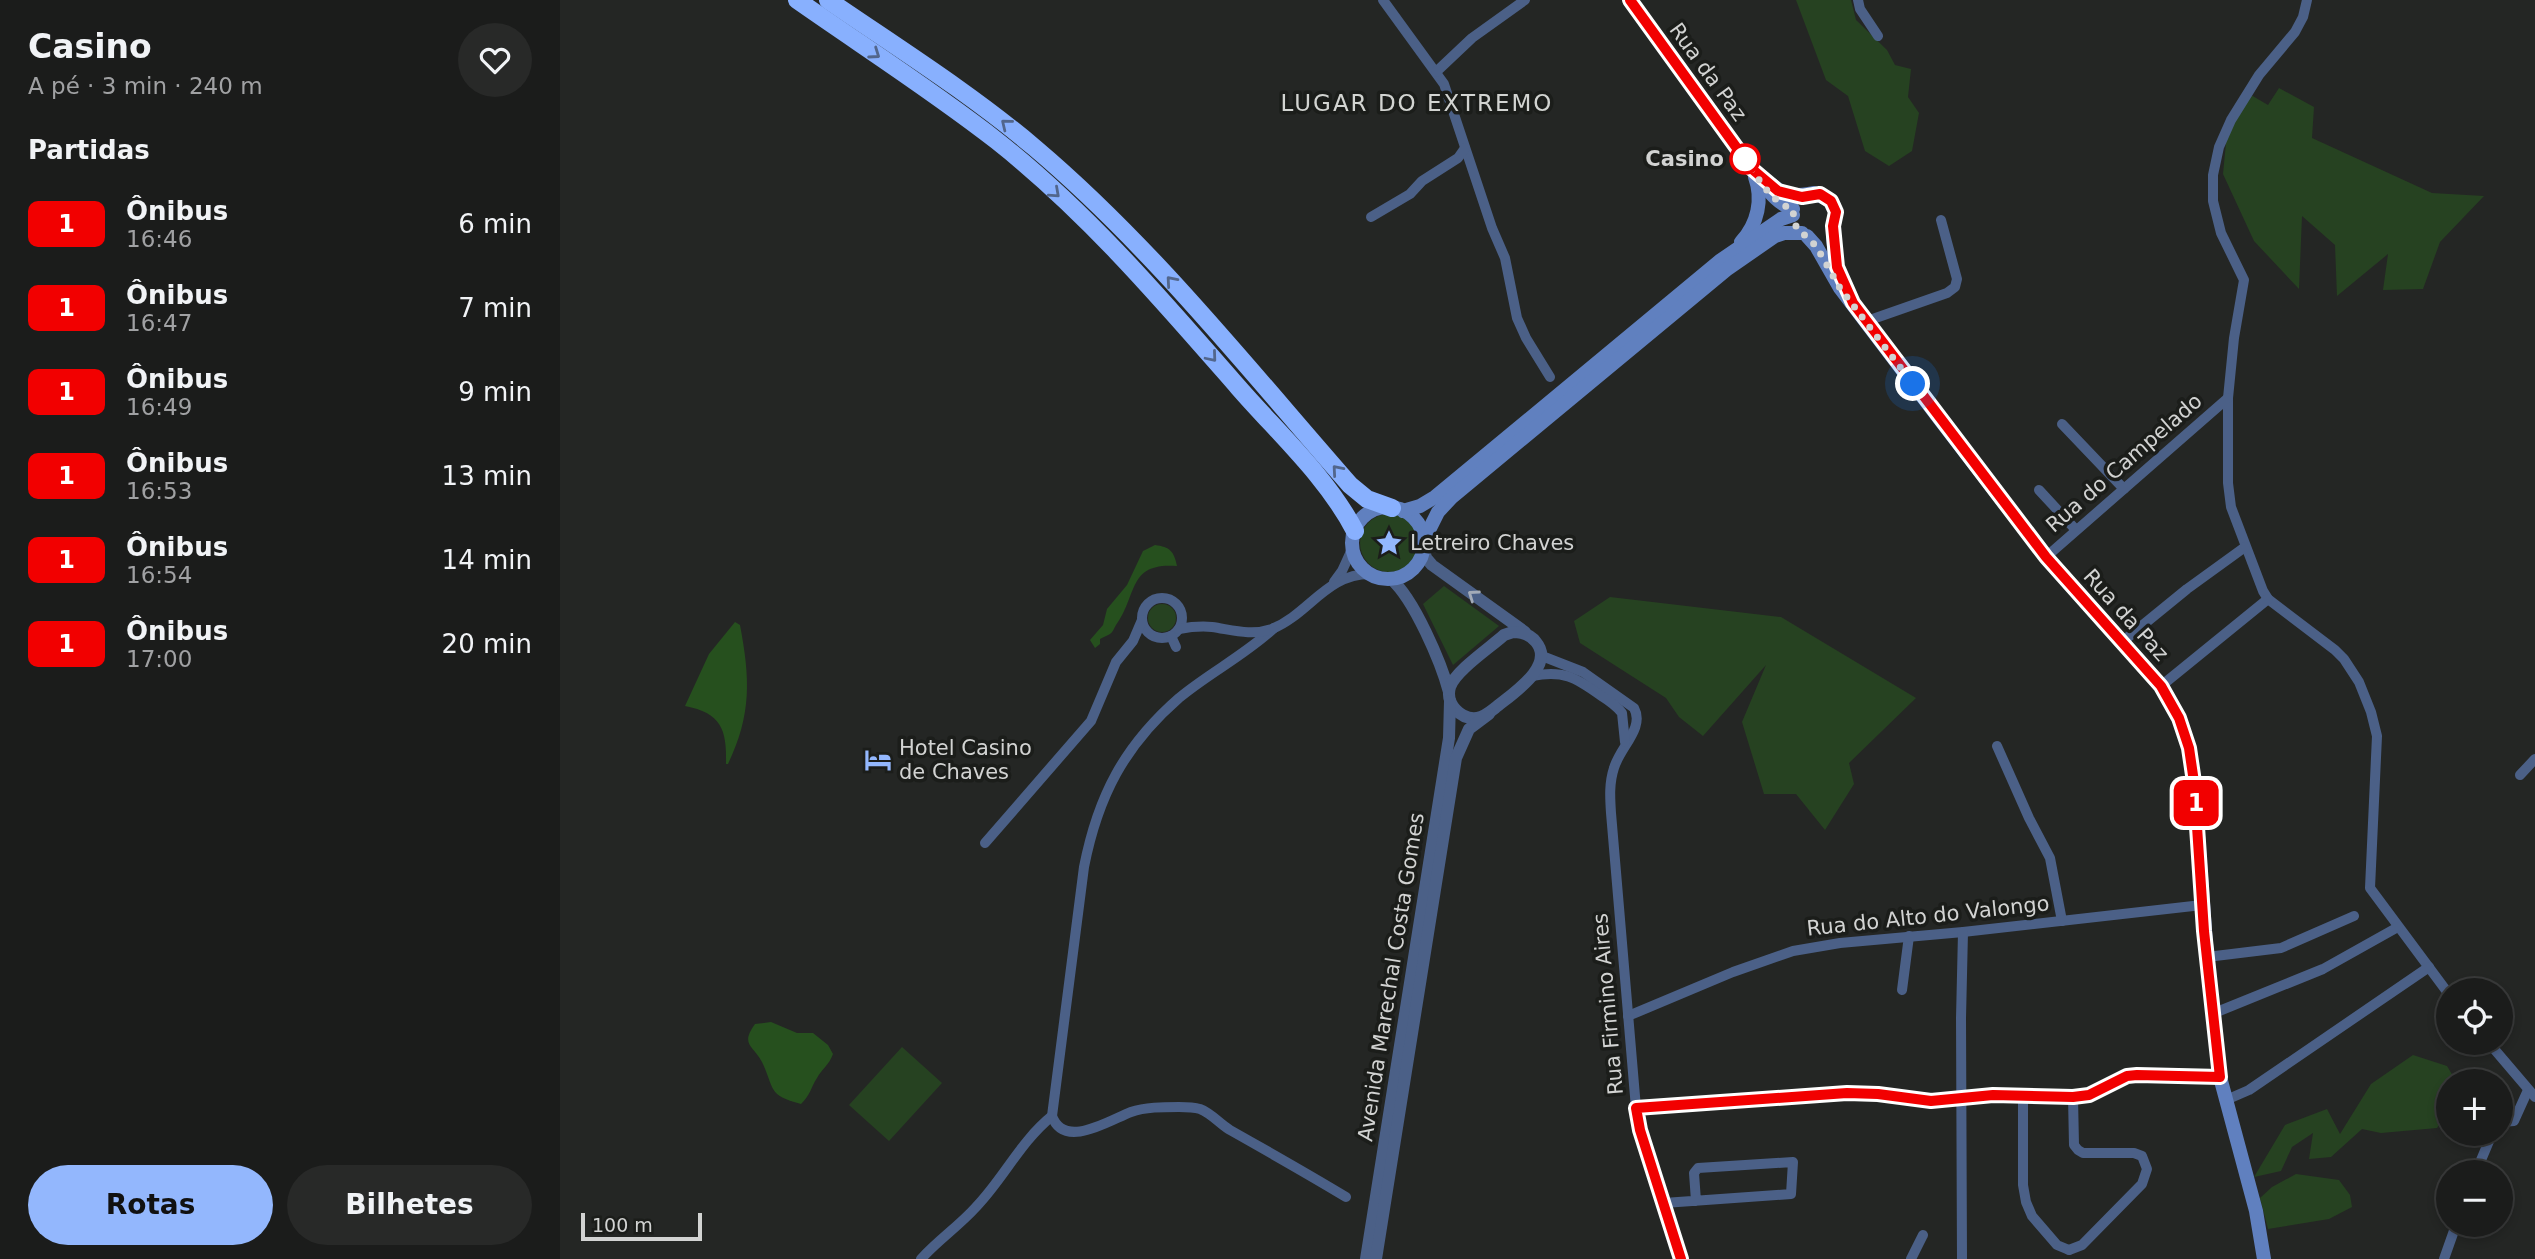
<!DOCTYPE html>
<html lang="pt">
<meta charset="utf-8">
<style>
:root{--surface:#1b1c1b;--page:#282928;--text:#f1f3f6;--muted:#a0a1a3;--line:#393a3a;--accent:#93b7fd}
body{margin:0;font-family:"DejaVu Sans",sans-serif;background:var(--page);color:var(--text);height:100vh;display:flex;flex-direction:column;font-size:26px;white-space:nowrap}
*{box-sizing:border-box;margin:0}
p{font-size:23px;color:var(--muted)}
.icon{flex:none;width:38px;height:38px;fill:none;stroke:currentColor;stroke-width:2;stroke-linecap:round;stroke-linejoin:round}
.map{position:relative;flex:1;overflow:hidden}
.sheet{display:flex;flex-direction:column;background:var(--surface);width:560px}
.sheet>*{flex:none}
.badge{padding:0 14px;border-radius:10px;font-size:24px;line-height:46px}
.controls{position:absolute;left:1876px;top:978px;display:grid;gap:14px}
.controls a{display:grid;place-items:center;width:77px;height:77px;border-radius:50%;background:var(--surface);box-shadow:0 4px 10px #0003,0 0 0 2px var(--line);font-size:35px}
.scale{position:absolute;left:21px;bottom:18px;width:121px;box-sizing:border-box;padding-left:7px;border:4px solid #d2d3d2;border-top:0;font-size:19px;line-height:24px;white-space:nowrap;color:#d2d3d2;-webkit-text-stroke:5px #1b1d1a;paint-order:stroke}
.you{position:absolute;width:35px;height:35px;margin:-18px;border:5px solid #fff;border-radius:50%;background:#1a73e8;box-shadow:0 0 0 10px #1a73e833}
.map>.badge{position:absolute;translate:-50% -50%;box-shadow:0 0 0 4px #fff}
h2{padding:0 28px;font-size:26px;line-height:63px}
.round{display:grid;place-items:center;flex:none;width:74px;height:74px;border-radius:37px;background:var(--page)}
.overview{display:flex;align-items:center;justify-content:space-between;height:119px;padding:0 28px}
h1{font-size:33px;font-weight:600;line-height:52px}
.button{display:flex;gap:14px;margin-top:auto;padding:14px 28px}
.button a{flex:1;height:80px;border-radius:42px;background:var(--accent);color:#111;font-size:28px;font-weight:600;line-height:80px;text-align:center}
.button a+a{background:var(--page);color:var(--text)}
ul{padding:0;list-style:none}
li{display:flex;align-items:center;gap:21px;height:84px;padding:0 28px}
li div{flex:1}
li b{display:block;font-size:26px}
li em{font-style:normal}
li .badge{min-width:77px;font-weight:700;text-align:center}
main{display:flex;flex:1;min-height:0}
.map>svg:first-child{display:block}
</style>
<main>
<section class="sheet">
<div class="overview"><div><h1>Casino</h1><p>A pé · 3 min · 240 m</p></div><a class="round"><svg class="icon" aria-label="heart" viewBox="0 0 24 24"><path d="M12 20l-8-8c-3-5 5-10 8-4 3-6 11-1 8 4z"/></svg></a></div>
<h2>Partidas</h2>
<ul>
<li><span class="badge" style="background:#f20000;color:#fff">1</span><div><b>Ônibus</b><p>16:46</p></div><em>6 min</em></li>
<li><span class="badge" style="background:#f20000;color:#fff">1</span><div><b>Ônibus</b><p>16:47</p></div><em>7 min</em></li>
<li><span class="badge" style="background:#f20000;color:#fff">1</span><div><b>Ônibus</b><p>16:49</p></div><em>9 min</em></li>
<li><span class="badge" style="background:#f20000;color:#fff">1</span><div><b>Ônibus</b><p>16:53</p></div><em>13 min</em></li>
<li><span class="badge" style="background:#f20000;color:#fff">1</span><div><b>Ônibus</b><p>16:54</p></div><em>14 min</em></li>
<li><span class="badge" style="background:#f20000;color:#fff">1</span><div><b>Ônibus</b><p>17:00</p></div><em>20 min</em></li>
</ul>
<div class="button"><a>Rotas</a><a>Bilhetes</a></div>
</section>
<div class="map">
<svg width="1975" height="1259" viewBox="0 0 1975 1259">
<rect width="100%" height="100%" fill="#242624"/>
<g fill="#264221">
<path d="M 1236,0 L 1291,0 L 1296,20 L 1327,50 L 1335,65 L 1351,69 L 1348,97 L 1359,113 L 1352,151 L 1329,166 L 1305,151 L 1288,96 L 1266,80 Z"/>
<path d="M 1719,88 L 1754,107 L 1752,138 L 1872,193 L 1924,196 L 1880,242 L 1863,289 L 1823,290 L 1828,254 L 1777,296 L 1775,245 L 1742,216 L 1739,289 L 1694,241 L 1663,174 L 1668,122 L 1691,95 L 1708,105 Z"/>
<circle cx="829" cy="543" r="29"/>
<path d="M 884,586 L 939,626 L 893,665 L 863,604 Z"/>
<path d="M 1050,597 L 1221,617 L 1356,698 L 1289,763 L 1294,784 L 1265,830 L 1236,794 L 1204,794 L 1182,722 L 1206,665 L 1143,736 L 1119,717 L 1106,698 L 1020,643 L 1014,621 Z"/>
<circle cx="602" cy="618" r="14"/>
<path d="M 342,1047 L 382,1083 L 329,1141 L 289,1105 Z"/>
<path d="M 1853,1055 L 1887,1066 L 1896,1081 L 1888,1082 L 1888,1113 L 1877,1128 L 1821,1133 L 1802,1129 L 1771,1157 L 1749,1159 L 1753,1133 L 1732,1147 L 1721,1171 L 1694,1177 L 1725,1125 L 1767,1109 L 1780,1134 L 1811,1084 Z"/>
<path d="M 1736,1174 L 1779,1180 L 1790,1195 L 1792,1207 L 1769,1219 L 1708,1229 L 1700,1198 L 1712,1187 Z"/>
</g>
<g fill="#26501e">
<path d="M 595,545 C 610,547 614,551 617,566 C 567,562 578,595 556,625 C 554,628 553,632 550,634 C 547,636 543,637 540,639 L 540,644 L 535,648 L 530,640 L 543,625 L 547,609 L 567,585 L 583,551 Z"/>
<path d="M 175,622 L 180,625 C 190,678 192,714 168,764 L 166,764 C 167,729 161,713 125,706 L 149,654 Z"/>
<path d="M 211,1022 L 237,1033 L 253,1033 L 268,1045 L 273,1054 C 269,1065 262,1069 257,1078 C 250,1089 251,1094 241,1104 C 207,1095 215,1089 202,1062 C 193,1045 180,1045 195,1024 Z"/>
</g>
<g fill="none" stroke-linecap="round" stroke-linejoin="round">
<g stroke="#4b6087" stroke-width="10">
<path d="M 823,0 L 884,84 L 932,228 L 945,258 L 957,318 L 966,338 L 990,377"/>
<path d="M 1298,0 L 1300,9 L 1318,36"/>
<path d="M 1747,0 L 1743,17 L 1735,32 L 1699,75 L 1671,120 L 1659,147 L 1653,175 L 1653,201 L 1661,233 L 1684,280 L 1674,338 L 1668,398 L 1668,483 L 1671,507 L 1703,591 L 1708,599 L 1775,650 L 1784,659 L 1799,682 L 1811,712 L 1817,736 L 1810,888 L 1888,993"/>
<path d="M 876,72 L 912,38 L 965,0"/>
<path d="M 811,217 L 850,194 L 862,181 L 898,158 L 905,148"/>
<path d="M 1307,321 L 1387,293 L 1395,287 L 1397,279 L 1381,220"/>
<path d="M 1502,424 L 1564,489"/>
<path d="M 1479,490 L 1516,530"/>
<path d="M 1486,557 L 1668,398"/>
<path d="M 774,582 L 782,571 L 793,547"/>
<circle cx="602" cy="618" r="20"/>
<path d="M 714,628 C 685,655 649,673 619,698 C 564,746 538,796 524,867 L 492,1116 C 504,1150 550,1120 571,1112 C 585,1107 603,1107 619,1107 C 625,1107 633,1107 640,1109 C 651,1113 660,1124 670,1130 C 709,1152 748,1174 786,1197"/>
<path d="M 619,629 C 630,627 641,626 652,627 C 673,630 691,636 712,629 C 749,614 767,573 811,574"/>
<path d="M 611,636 L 616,647"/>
<path d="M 1562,642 L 1627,589 L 1685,547"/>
<path d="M 982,656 L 1023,672 L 1074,708 C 1085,728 1060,747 1054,768 C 1049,783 1050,798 1051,813 L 1076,1108 L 1080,1130 L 1121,1259"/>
<path d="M 972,676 C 1003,670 1015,677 1040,695 C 1048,700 1056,705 1062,713 L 1065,742"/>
<path d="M 1601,686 L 1708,599"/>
<path d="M 1437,746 L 1469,818 L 1490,858 L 1502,921"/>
<path d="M 1960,775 L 1975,759"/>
<path d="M 425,843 L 531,721 L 556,662 L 573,641 L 582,620"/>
<path d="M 1647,957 L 1721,948 L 1794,916"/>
<path d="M 1342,990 L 1349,936"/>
<path d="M 1652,1014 L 1763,969 L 1838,927"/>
<path d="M 1068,1016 L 1173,972 L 1233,951 L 1280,943 L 1403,932 L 1642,905"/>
<path d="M 1929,1043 L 1975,1097"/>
<path d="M 1463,1096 L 1463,1185 L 1466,1202 L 1472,1216 L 1497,1245 L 1509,1250"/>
<path d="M 1666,1100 L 1689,1090 L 1869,967"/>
<path d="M 1076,1108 L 1287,1093 L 1371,1101 L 1433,1095 L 1513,1097 L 1539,1091 L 1567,1076 L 1660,1077"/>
<path d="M 1941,1122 L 1954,1121 L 1968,1090"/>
<path d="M 1916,1172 L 1932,1134"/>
<path d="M 1104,1203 L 1231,1194 L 1233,1162 L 1138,1168 L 1134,1173 L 1136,1201"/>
<path d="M 1509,1250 L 1522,1245 L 1582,1184 L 1587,1169 L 1582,1156 L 1574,1153 L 1523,1153 L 1518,1150 L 1514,1145 L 1513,1097"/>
<path d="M 361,1259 C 378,1240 399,1226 416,1207 C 444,1178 460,1142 492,1116"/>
<path d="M 1351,1259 L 1363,1235"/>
<path d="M 1402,1259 L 1401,1018 L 1403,932"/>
<path d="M 1884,1259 L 1896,1225"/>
</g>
<g stroke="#4b6087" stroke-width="12">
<path d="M 864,549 L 866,558 L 872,565 L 965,632"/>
<path d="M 831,579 C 854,599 881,662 889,692"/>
<path d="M 953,632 C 962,632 970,634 976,642 C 996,666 952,694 935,708 C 930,712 924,717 917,718 C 901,720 885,704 890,687 C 895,671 931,647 944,635 Z"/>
<path d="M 806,1259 L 889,738 L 890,701"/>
<path d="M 816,1259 L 896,758 L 909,729 L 929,714"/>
</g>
<g stroke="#6080bf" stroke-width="14">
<path d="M 1070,0 L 1202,183 C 1211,194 1220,205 1233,209"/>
<path d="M 1211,184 C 1227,198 1235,196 1254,193 L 1271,201 C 1279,213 1273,221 1273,235 C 1274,249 1275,263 1280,276"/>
<path d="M 1247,236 L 1256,246 L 1280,288 L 1381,421 L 1486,557 L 1601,686 L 1619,718 L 1629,748 L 1634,782 L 1647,957 L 1660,1077 L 1696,1211 L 1704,1259"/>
<path d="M 1181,242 C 1198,224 1203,199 1195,177"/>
<circle cx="828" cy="543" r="36"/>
<path d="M 843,511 L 860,506 L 875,497 L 1161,260 L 1221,219 L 1233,215"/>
<path d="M 864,540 L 878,512 L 892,497 L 1166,270 L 1215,236 L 1224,233 L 1242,233"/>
</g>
<g stroke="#88b0fe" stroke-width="18">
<path d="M 237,0 C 304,47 373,91 437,141 C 527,212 603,301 678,387 C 718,433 767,477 795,531"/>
<path d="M 268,0 C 338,48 410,93 475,148 C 592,247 689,370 790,485 L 807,499 L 832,508"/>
</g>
</g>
<defs><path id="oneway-chevron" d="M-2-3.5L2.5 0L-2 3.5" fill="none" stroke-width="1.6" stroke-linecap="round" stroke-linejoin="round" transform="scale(1.75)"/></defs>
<g stroke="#52668c">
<use href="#oneway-chevron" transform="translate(315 54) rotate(35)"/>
<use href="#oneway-chevron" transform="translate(446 124) rotate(-141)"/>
<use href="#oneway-chevron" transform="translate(495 193) rotate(42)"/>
<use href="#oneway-chevron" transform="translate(611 281) rotate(-131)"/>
<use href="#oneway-chevron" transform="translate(652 357) rotate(50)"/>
<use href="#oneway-chevron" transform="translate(777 470) rotate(-131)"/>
</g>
<use stroke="#a3abb8" href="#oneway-chevron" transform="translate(913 595) rotate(-145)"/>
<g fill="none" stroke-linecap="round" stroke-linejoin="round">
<defs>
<path id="line" d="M 1070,0 L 1192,169 L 1218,191 L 1242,197 L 1260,194 L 1271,201 L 1276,212 L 1273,226 L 1277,267 L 1293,303 L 1486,557 L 1601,686 L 1619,718 L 1629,748 L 1634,782 L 1644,931 L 1660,1077 L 1577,1075 L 1567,1076 L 1529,1095 L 1513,1097 L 1433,1095 L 1371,1101 L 1318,1094 L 1287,1093 L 1076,1108 L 1080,1130 L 1121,1259"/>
</defs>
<use href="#line" stroke="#fff" stroke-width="16"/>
<use href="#line" stroke="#f20000" stroke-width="10"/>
<path stroke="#d2d3d2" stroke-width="7" stroke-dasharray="0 12.6" d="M 1185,159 C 1197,176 1211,203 1233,209 L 1234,222 L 1237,228 L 1256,246 L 1280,288 L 1353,384"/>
</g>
<defs>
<symbol id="sight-bare" viewBox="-9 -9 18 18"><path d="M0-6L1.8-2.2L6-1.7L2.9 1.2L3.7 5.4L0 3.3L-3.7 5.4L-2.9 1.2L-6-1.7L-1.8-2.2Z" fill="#93b7fd" stroke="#1b1d1a" stroke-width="2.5" paint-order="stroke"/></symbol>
<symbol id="hotel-bare" viewBox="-9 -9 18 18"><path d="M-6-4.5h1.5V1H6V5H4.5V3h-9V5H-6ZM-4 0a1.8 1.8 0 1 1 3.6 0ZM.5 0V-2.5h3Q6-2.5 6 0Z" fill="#93b7fd" stroke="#1b1d1a" stroke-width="2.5" paint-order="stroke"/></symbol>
</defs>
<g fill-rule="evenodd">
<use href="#sight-bare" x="810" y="524" width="38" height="38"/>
<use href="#hotel-bare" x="299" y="741" width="38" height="38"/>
</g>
<circle fill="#fff" stroke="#f20000" stroke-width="3.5" cx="1185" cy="159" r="14"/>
<g text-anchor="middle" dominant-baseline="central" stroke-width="7" stroke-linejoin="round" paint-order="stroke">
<g font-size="21" fill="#d2d3d2" stroke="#1b1d1a">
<text transform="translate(1148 72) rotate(54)">Rua da Paz</text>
<text transform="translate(1564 463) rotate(-41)">Rua do Campelado</text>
<text transform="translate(1566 615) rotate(48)">Rua da Paz</text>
<text transform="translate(1368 916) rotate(-6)">Rua do Alto do Valongo</text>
<text transform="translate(831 977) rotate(-81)">Avenida Marechal Costa Gomes</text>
<text transform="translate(1048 1004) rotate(-95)">Rua Firmino Aires</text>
</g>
<g font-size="21" font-weight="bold" fill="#d2d3d2" stroke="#1b1d1a" text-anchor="end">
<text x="1164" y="159">Casino</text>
</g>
<g font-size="21" fill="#d2d3d2" stroke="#1b1d1a" text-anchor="start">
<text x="850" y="543">Letreiro Chaves</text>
<text x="339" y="748">Hotel Casino<tspan x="339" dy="24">de Chaves</tspan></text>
</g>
<g font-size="23" letter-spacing="2" fill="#d2d4d1" stroke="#1b1d1a">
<text x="857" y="103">LUGAR DO EXTREMO</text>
</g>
</g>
</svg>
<div class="controls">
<a><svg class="icon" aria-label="locate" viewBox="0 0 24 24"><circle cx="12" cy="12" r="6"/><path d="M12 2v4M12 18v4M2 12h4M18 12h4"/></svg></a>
<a>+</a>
<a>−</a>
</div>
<div class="scale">100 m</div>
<div class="you" style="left:1353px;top:384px"></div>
<b class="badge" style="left:1636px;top:803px;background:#f20000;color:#fff">1</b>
</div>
</main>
